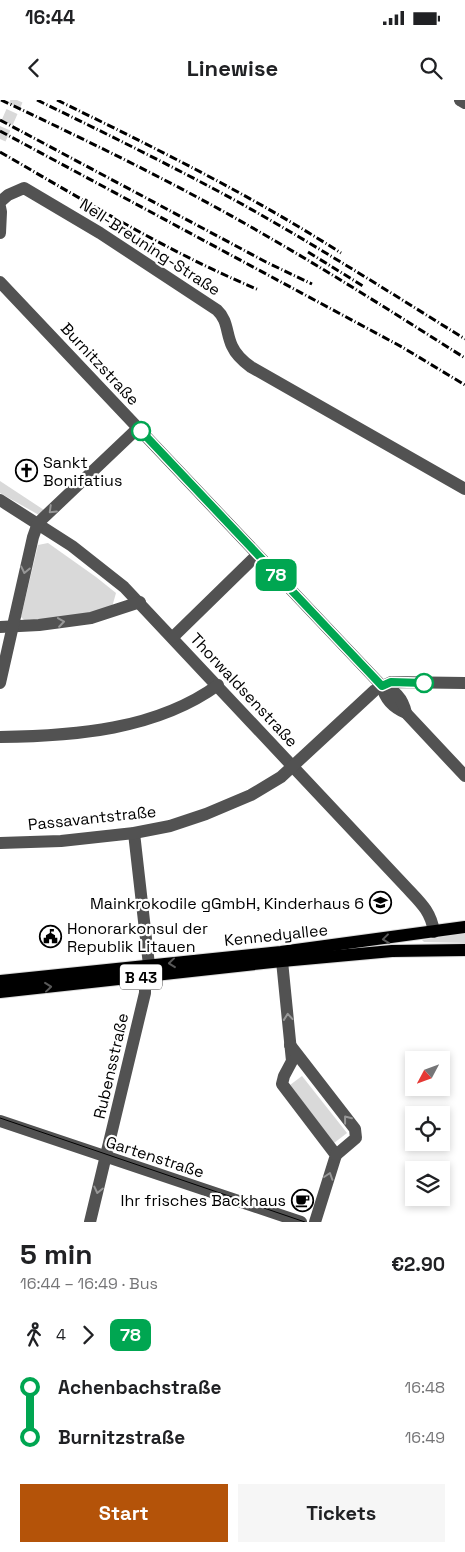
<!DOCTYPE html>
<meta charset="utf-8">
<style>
:root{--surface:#fff;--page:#f6f6f6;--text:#202124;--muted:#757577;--accent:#b45309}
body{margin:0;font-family:"Space Grotesk",sans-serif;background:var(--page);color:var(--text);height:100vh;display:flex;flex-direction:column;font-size:19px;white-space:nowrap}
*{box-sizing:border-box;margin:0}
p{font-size:16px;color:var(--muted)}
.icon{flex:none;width:28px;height:28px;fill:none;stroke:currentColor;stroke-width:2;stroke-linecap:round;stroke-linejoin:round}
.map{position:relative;height:1122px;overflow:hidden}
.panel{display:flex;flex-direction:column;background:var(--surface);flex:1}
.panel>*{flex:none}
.badge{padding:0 10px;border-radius:8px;font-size:18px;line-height:32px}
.needle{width:32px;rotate:229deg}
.buttons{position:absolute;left:405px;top:951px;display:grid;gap:10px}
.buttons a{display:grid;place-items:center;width:45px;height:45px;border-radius:0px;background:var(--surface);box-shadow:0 2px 8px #0003;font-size:25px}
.map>.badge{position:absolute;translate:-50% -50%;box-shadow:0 0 0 2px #fff}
.legs{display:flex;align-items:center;gap:8px;height:55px;padding:0 20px;font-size:16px}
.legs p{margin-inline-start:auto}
.head{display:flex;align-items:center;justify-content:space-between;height:85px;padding:0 20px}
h1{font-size:28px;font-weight:700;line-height:38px}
.button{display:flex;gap:10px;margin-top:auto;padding:10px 20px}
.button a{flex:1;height:58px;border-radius:0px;background:var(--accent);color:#fff;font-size:20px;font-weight:700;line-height:58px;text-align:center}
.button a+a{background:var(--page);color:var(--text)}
ul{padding:0 20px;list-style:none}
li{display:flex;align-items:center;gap:18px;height:50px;font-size:19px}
li i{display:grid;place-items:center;width:8px;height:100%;margin:0 6px;background:currentColor}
li i::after{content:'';width:12px;height:12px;margin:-6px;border:4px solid;border-radius:50%;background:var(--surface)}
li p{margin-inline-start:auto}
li:first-child i{background:linear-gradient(#0000 50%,currentColor 0)}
li:last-child i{background:linear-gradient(currentColor 50%,#0000 0)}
.status{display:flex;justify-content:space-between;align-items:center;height:35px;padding:0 25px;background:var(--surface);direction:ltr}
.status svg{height:14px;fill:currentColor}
header{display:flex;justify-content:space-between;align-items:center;height:65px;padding:0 20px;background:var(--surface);font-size:22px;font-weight:700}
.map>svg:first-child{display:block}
</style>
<div class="status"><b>16:44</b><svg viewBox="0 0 49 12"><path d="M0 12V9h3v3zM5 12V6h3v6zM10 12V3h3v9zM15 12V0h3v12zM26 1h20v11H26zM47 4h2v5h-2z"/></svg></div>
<header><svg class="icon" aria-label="back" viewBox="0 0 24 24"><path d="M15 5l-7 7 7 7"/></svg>Linewise<svg class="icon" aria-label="search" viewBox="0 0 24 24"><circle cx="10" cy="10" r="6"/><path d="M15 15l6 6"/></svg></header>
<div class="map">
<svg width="465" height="1122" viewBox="0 0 465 1122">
<rect width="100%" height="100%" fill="#fff"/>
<g fill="#d9d9d9">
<path d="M 0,381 L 44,410 L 39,415 L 0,393 Z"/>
<path d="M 48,443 L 96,477 L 116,493 L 112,507 C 83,516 54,519 24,520 L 21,517 L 38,445 Z"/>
<path d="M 465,833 L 465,843 L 424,842 L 422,840 Z"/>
<path d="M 302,976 L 347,1033 L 334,1043 L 290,985 Z"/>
</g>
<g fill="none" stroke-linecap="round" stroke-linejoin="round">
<path stroke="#d9d9d9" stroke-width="12" stroke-dasharray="12 6" stroke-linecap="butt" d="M 0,39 L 17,0"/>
<defs>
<g id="major">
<path d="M 0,881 L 281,852 L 465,827"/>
<path d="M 0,892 L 282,861 L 392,851 L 465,850"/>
</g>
</defs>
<use href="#major" stroke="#dbdbdb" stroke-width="14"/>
<g stroke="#525252" stroke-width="12">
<path d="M 460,0 L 465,3"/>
<path d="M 0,102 L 8,95 L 24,88 L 100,133 L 217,210 C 228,220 226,233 232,246 C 236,255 244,262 251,267 L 465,389"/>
<path d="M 0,107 L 1,112 L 0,133"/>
<path d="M 0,182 L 382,586 C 385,600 394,608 406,613 L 465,676"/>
<path d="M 0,400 L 72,446 L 124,487 L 406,787 C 420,802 431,811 434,832"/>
<path d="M 0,527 L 39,525 L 91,518 L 140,502"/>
<path d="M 173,537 L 257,455"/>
<path d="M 0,583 L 33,437 L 38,423 L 138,328"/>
<path d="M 382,586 C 396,590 403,599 406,613"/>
<path d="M 0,637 C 74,636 156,630 218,585"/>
<path d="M 134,733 L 149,865"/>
<path d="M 0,743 L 61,741 L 134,733 L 170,726 L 206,714 L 251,695 L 281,677 L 375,590 L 391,582 L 465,583"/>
<path d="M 282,861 L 292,961 L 284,976 L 282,984 L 336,1055 L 315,1122"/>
<path d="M 290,945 L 355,1029 L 356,1038 L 336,1055"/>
<path d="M 0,1021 L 301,1122"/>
<path d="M 90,1122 L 145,893 L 145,876"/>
</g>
<use href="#major" stroke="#000" stroke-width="12"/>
<path stroke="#000" stroke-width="1" d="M 0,1018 L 305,1122"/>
<g stroke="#000" stroke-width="3" stroke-dasharray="8 2.5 1 2.5" stroke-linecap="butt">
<path d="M 1,0 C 88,41 175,83 258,131 C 328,171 397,215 465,258"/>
<path d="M 37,0 C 105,33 174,67 240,103 C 317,146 391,193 465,239"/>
<path d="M 57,0 C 153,47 251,95 341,153"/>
<path d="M 0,20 L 266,162 L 312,184"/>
<path d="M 0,31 L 402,247 L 465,285"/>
<path d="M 0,52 C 85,101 168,152 259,190"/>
<path d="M 308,152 L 363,186"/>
</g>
</g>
<defs><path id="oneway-chevron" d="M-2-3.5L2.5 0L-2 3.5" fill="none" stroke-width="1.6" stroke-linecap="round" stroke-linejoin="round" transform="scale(1.25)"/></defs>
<g stroke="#979797">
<use href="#oneway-chevron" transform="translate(52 410) rotate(136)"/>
<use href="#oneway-chevron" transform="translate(25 470) rotate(102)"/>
<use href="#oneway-chevron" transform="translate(61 522) rotate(-8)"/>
<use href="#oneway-chevron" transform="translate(288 917) rotate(-95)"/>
<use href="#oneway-chevron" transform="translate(347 1019) rotate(-128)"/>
<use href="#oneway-chevron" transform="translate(329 1076) rotate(-72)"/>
<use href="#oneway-chevron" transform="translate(98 1090) rotate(103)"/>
</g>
<g stroke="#595959">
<use href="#oneway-chevron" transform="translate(386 839) rotate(173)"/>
<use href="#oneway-chevron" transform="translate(172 863) rotate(174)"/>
<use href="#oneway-chevron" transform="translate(48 887) rotate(-6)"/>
</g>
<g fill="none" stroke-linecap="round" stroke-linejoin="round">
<defs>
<path id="line-1" d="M 141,331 L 382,586 L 391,582 L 424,583"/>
</defs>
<use href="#line-1" stroke="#fff" stroke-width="11"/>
<use href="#line-1" stroke="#00a651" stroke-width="8"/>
</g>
<defs>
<symbol id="church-ring" viewBox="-11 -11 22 22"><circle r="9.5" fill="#fff" stroke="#000" stroke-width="1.5"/><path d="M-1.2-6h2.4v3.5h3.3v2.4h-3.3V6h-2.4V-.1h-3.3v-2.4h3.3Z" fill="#000"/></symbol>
<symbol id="school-ring" viewBox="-11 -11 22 22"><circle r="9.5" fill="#fff" stroke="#000" stroke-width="1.5"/><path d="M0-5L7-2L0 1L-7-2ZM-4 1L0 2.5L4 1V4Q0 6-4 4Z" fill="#000"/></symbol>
<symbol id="civic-ring" viewBox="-11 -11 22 22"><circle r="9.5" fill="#fff" stroke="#000" stroke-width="1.5"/><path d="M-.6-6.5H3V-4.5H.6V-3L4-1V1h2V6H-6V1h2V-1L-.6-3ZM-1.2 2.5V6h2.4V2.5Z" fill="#000"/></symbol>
<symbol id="cafe-ring" viewBox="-11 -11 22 22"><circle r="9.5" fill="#fff" stroke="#000" stroke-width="1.5"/><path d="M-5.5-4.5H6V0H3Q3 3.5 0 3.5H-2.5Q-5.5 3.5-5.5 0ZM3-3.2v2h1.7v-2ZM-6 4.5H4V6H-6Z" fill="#000"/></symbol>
</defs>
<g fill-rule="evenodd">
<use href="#church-ring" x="14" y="358" width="25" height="25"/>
<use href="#school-ring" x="368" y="790" width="25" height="25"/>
<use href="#civic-ring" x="38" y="824" width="25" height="25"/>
<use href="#cafe-ring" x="290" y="1088" width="25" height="25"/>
</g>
<g fill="#fff" stroke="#00a651" stroke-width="2.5">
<circle cx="141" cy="331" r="9"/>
<circle cx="424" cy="583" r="9"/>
</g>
<g text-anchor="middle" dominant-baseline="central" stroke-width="4.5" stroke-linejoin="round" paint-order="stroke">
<rect fill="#fff" stroke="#4c4c4c" stroke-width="1" x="120" y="864.5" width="42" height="25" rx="4"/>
<g font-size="15" font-weight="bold" fill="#000">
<text x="141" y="877">B 43</text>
</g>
<g font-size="16" fill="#000" stroke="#fff">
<text transform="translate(150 147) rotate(33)">Nell-Breuning-Straße</text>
<text transform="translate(100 264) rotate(47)">Burnitzstraße</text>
<text transform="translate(244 590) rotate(47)">Thorwaldsenstraße</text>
<text transform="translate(92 718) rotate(-6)">Passavantstraße</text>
<text transform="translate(276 835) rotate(-6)">Kennedyallee</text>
<text transform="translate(111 966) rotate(-77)">Rubensstraße</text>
<text transform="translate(155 1057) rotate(18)">Gartenstraße</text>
</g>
<g font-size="16" fill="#000" stroke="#fff" text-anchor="start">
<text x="43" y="362">Sankt<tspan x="43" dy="18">Bonifatius</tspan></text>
<text x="364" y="803" text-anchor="end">Mainkrokodile gGmbH, Kinderhaus 6</text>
<text x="67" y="828">Honorarkonsul der<tspan x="67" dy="18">Republik Litauen</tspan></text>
<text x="286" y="1100" text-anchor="end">Ihr frisches Backhaus</text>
</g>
</g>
</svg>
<div class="buttons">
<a><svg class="needle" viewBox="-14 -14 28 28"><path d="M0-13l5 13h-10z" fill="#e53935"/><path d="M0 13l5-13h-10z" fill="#757577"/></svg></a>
<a><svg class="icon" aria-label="locate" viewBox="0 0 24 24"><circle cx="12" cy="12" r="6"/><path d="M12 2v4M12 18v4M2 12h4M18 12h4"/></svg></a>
<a><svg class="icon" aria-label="layers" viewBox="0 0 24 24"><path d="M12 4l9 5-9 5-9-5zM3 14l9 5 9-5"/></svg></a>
</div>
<b class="badge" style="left:276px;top:475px;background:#00a651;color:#fff">78</b>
</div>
<section class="panel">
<div class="head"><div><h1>5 min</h1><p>16:44 – 16:49 · Bus</p></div><b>€2.90</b></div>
<div class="legs"><svg class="icon" aria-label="walk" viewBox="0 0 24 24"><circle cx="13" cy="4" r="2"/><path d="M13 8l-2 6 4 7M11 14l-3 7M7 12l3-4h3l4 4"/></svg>4<svg class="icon" aria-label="forward" viewBox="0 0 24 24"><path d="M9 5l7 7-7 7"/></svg><b class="badge" style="background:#00a651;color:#fff">78</b></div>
<ul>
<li><i style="color:#00a651"></i><b>Achenbachstraße</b><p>16:48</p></li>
<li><i style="color:#00a651"></i><b>Burnitzstraße</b><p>16:49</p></li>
</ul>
<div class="button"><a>Start</a><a>Tickets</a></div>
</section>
